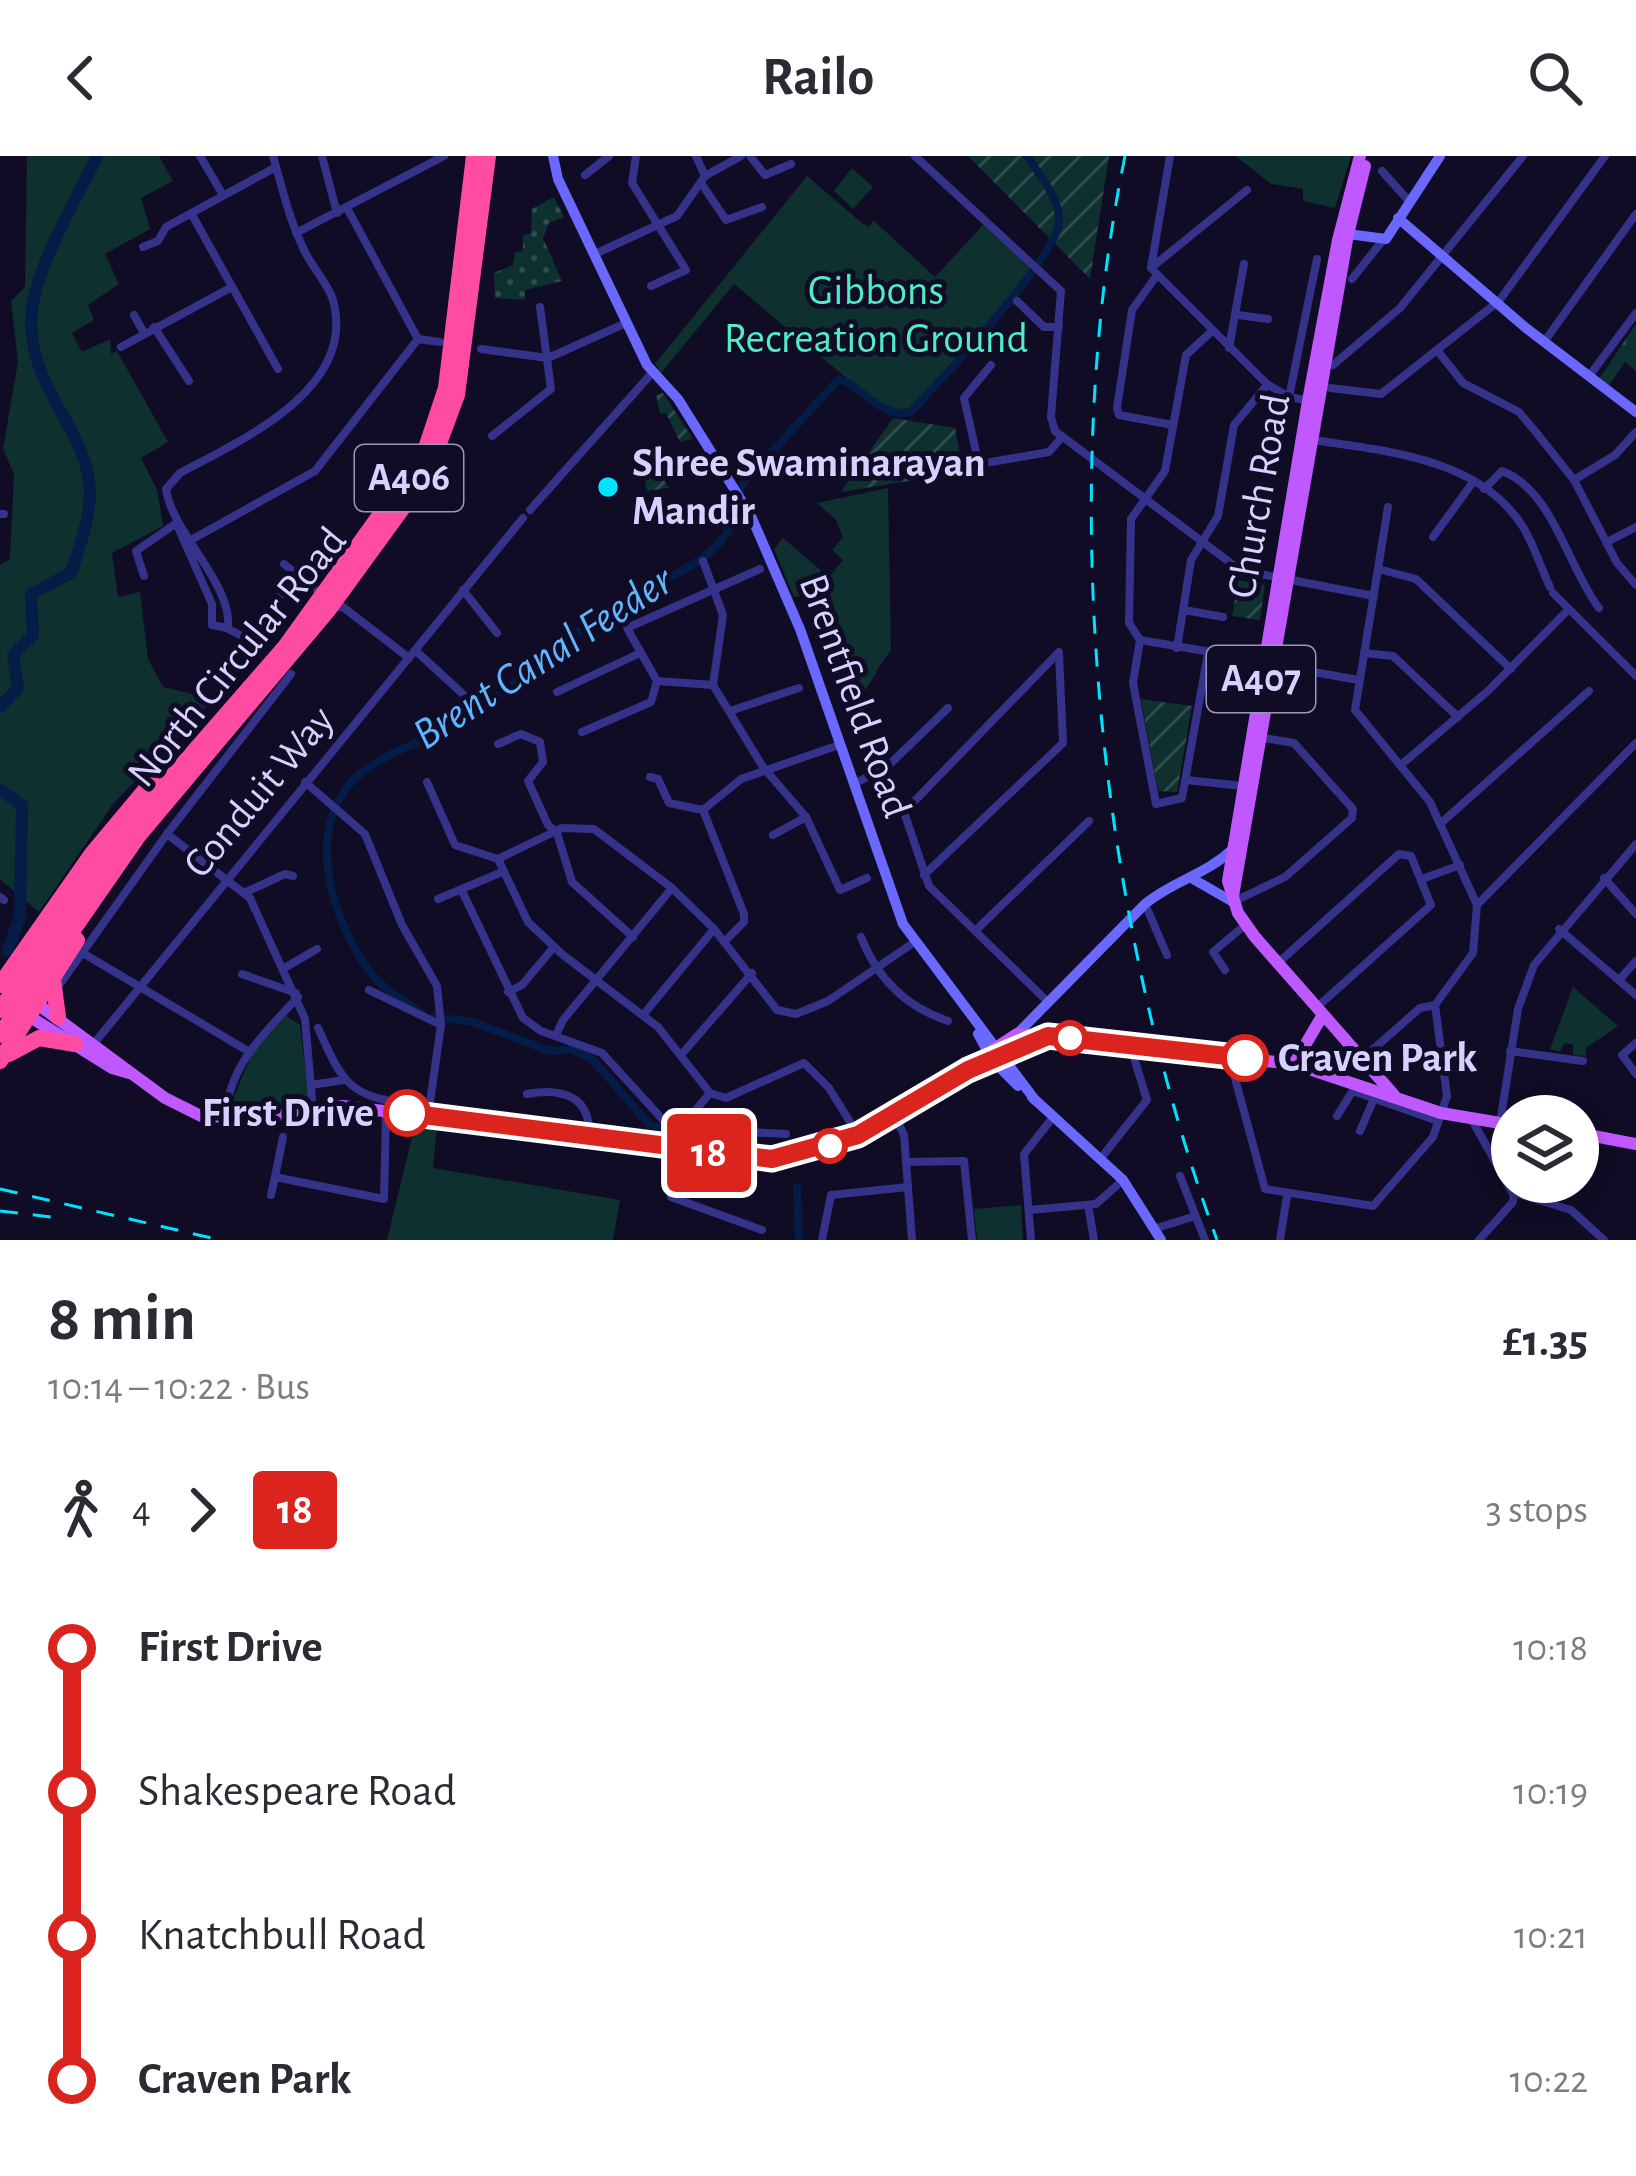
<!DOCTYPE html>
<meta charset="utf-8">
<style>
:root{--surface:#fff;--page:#f7f7f7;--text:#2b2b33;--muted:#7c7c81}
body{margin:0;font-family:"Alegreya Sans",sans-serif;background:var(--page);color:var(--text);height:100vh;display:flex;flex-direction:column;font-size:45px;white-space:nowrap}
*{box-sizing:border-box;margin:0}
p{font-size:39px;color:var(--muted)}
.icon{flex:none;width:66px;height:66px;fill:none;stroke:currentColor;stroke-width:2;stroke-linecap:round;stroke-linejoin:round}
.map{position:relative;height:1084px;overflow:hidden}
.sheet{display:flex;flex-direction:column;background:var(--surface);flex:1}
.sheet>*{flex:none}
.badge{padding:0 24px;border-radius:9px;font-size:42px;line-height:78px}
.tools{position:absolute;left:1491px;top:939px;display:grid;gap:24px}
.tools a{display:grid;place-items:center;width:108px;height:108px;border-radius:50%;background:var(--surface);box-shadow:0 6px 18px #0003;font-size:60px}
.map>.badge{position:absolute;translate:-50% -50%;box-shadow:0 0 0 6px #fff}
.legs{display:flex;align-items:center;gap:18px;height:132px;padding:0 48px;font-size:39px}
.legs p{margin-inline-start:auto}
.summary{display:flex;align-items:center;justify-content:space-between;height:204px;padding:0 48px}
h1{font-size:66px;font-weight:700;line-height:90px}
ul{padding:0 48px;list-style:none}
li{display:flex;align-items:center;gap:42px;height:144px;font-size:45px}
li i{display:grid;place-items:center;width:18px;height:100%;margin:0 15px;background:currentColor}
li i::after{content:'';width:30px;height:30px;margin:-15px;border:9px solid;border-radius:50%;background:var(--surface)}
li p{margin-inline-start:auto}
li:first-child i{background:linear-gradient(#0000 50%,currentColor 0)}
li:last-child i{background:linear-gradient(currentColor 50%,#0000 0)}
header{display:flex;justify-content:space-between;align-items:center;height:156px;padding:0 48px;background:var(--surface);font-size:54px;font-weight:700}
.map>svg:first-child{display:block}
</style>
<header><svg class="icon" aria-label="back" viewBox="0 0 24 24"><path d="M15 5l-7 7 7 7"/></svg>Railo<svg class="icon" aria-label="search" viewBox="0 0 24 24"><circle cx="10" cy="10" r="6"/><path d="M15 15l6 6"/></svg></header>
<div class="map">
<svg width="1636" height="1084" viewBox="0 0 1636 1084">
<defs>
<pattern id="grass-dots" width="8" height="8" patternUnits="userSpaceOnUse" patternTransform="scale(3)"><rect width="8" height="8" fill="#0e302f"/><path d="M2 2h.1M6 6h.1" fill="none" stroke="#304d4e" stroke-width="1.8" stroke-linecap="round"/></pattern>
<pattern id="forest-crowns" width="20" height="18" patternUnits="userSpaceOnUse" patternTransform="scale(3)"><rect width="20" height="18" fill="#0e302f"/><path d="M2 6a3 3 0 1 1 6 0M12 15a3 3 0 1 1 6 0" fill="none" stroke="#304d4e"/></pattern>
<pattern id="cemetery-stones" width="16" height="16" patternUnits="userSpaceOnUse" patternTransform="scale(3)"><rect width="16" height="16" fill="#0e302f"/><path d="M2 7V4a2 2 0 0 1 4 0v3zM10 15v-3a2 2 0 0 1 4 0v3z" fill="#304d4e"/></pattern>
<pattern id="garden-furrows" width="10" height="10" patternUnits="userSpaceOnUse" patternTransform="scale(3)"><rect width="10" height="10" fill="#0e302f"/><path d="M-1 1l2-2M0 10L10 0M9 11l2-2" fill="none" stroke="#304d4e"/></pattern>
</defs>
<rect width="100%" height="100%" fill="#100c26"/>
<path fill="url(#grass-dots)" d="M 554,41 L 564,61 L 549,67 L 543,82 L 562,125 L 525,134 L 525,144 L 495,142 L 494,117 L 513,109 L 515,96 L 523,95 L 523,79 L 531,77 L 532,53 Z"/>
<path fill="url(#forest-crowns)" d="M 825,427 L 877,516 L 862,539 L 851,527 L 855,523 L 849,504 L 832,503 L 844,493 L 837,487 L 843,483 L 827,445 L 805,449 Z"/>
<path fill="url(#cemetery-stones)" d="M 1636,168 L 1636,215 L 1625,206 L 1608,231 L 1599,223 Z"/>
<g fill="#0e302f">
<path d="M 27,0 L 159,0 L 173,25 L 141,42 L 150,73 L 105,98 L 119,128 L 88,149 L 94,164 L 72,177 L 82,196 L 110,183 L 111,198 L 117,195 L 168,286 L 141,302 L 157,334 L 163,370 L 112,397 L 118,441 L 140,436 L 148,503 L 163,531 L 213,543 L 113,648 L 39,756 L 0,723 L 0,409 L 10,403 L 14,318 L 3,293 L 18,206 L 11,145 L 25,131 Z"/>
<path d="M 1236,0 L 1351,0 L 1335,52 L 1303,45 L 1303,33 L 1271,28 Z"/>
<path d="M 852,12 L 873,31 L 853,53 L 834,35 Z"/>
<path d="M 807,20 L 863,68 L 869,71 L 873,64 L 935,121 L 985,67 L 1035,112 L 911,259 L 874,245 L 734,128 L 661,217 L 655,208 Z"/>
<path d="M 888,332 L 891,494 L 861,536 L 824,427 L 843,404 L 832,394 L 843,381 L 836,364 L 817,347 Z"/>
<path d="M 783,382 L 825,418 L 808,438 L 794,441 L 774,393 Z"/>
<path d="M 1573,831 L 1618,870 L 1586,892 L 1586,900 L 1573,899 L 1573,889 L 1565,887 L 1560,896 L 1550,893 Z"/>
<path d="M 286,860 L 300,869 L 309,946 L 238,956 L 231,947 L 252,898 Z"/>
<path d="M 415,969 L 437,972 L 433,1012 L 620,1044 L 613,1084 L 387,1084 Z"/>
<path d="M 1021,1049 L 1023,1084 L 977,1084 L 974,1053 Z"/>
</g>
<g fill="url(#garden-furrows)">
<path d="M 968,0 L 1109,0 L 1090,123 Z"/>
<path d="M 663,237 L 693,283 L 680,286 L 666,257 L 660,258 L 656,239 Z"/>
<path d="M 893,262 L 955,272 L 963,316 L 841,336 Z"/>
<path d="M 654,294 L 653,307 L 669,332 L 647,335 L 639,299 Z"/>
<path d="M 1238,424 L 1265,429 L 1260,464 L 1232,460 Z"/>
<path d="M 1141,543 L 1192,550 L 1177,636 L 1158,635 Z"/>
</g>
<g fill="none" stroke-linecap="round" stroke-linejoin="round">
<g stroke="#041c46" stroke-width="8">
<path d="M 421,856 C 403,844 383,833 370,816 C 334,767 306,683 348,630 C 371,601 417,589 450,571 C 516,534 569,474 636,438 C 666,422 716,404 731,369 C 737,354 735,342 744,326 L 839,223 C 863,231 881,263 910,256 C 939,227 1056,101 1059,67 C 1061,43 1039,19 1027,0"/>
<path d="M 434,861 L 473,866 L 550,895 L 571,893 L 591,902 L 650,969 L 695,981"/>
<path d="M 797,1031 L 799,1084"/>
</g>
<g stroke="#041c46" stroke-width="12">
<path d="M 0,551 L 18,532 L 13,499 L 33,479 L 31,438 L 71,417 C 79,392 90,363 90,336 C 89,272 24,231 32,154 C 37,108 77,43 97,0"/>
<path d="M 0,634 L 22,649 L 20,761 L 7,795"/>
</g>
<g stroke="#35328a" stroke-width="8">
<path d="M 200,0 L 223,39"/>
<path d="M 322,0 L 337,57"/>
<path d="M 636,0 L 632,27 L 686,114 L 651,130"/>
<path d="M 696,0 L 705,20"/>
<path d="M 750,0 L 765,19 L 791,8"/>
<path d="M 915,0 L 1061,135 L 1051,261 L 1055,275 L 1240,414 L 1374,440"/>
<path d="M 1170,0 L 1151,112 L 1267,228 L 1289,241 L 1311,245"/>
<path d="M 1382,15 L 1407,43"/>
<path d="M 585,19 L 609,0"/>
<path d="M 701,27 L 726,64 L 762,51"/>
<path d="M 347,52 L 418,183"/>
<path d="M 191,57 L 278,213"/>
<path d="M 296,77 L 444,0"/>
<path d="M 143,91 L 158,85 L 166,71 L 276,11"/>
<path d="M 595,98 L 677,60 L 705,20 L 741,0"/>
<path d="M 1151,112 L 1247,34"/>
<path d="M 1157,119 L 1132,154 L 1117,252 L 1119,259 L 1173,269"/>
<path d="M 1352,123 L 1383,84"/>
<path d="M 1017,145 L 1044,171 L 1059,171"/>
<path d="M 134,159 L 144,177"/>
<path d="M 1238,159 L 1268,163"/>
<path d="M 154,171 L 189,225"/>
<path d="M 1212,175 L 1186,199 L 1165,315 L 1131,363 L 1129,467 L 1140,484 L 1264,505"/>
<path d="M 418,183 L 440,186"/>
<path d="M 1544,186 L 1636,58"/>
<path d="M 121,191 L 230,132"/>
<path d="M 1229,192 L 1244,108"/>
<path d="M 481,193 L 548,202 L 626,167"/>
<path d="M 1437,194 L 1463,227 L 1519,256 L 1535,275 L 1574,324 L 1617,407 L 1636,429"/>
<path d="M 1333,209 L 1400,152 L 1523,0"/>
<path d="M 1590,219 L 1636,157"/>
<path d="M 1330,232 L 1381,238 L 1499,145 L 1605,0"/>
<path d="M 1289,241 L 1317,103"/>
<path d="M 492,280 L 551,233 L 540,151"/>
<path d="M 1313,284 C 1385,295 1480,302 1523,371 C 1534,389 1541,412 1550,431"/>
<path d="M 979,309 L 964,242 L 991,209"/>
<path d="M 968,310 L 1049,296 L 1062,281"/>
<path d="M 1574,324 L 1615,299 L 1636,276"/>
<path d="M 1484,333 L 1502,315 C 1553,334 1568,412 1599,452"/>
<path d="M 530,354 L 652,217"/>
<path d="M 0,358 L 4,358"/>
<path d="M 176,367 L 212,448 L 212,469 L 228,472 C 233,428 172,377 166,333 L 180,317 C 240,285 358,233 333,144 C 328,128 313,112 305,96 C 290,66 282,32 273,0"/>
<path d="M 1433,381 L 1473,326"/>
<path d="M 191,384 L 315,315 L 418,183"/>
<path d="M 1607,386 L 1636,371"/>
<path d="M 703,405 L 723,459 L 713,529"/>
<path d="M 284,408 L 315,433"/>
<path d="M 1378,413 L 1416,423 L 1511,513"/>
<path d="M 144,420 L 136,395 L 175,368"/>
<path d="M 463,434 L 497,477"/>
<path d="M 1553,437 L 1636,520"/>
<path d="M 333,451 L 343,451 L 409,502"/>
<path d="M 1184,454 L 1223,461"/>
<path d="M 228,473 L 246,482 L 297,419"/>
<path d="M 1140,484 L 1133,527 L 1156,648 L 1182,642 L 1208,497"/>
<path d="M 1177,492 L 1191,404 L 1218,360 L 1234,269 L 1267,229"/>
<path d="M 416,495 L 465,540"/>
<path d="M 1364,497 L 1393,500 L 1458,561"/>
<path d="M 1296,513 L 1359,524"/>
<path d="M 713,529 L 763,611 L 806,661 L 840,734 L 867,722"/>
<path d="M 713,529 L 657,525 L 627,472 L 760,413"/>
<path d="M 557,536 L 638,498"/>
<path d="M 730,555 L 799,532"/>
<path d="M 582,576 L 651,546 L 657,525"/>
<path d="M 498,588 L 521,578 L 540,586 L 543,606 L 528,625 L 548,669 L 557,677"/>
<path d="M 1402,608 L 1489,534 L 1566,456"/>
<path d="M 650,621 L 658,623 L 669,647 L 703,654"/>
<path d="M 1186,624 L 1243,630"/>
<path d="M 305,626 L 365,678 L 402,769 L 437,830 L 441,869 L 428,960"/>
<path d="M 427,626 L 455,689 L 498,703"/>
<path d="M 854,628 L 888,610 L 948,552"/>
<path d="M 703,654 L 741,623 L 839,589"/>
<path d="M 703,654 L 744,758 L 744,766 L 724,786"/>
<path d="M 1440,668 L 1589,535"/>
<path d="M 557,677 L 572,726 L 633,781"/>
<path d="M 167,678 L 250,742 L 305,863 L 313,955"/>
<path d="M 773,679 L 806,661"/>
<path d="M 498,703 L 562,672 L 594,673 L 672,732 L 714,773 L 777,854 L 796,858 L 828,845 L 916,785"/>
<path d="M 498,703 L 528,766 L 563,799 L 658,871 L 710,937 L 726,942 L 804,907 L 829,932 L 858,979"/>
<path d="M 924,719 L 1063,587 L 1059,498"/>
<path d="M 1604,722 L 1636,758"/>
<path d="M 1422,723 L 1460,709"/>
<path d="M 461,733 L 523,862 L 541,875 L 602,897 L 665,966 L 694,956 L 710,937"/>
<path d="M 246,736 L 285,718 L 293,720"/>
<path d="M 0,741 L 4,744"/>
<path d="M 438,743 L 502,716"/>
<path d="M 1235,745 L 1285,721 L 1352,662 L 1353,653 L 1294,587 L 1258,581"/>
<path d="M 1145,748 L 1167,799"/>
<path d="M 1477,749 L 1636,587"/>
<path d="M 1559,773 L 1636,839"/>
<path d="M 975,775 L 1089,665"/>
<path d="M 861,781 C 877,822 906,851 948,865"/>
<path d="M 81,796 L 248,895"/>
<path d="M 1278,807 L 1399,698 L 1411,700 L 1431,749 L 1316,852"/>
<path d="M 286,811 L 317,793"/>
<path d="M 1225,814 L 1213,796 L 1245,769"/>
<path d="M 242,818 L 296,837"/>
<path d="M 1619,824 L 1636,805"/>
<path d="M 60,828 L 167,678 L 291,518"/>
<path d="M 369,834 L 441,869"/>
<path d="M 508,836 L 522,829 L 553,792"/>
<path d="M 1048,846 L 929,730 L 904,656 L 1059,496"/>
<path d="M 643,859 L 714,773"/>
<path d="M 318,872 C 343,927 348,940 409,948"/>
<path d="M 556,879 L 563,864 L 672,732"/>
<path d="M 1636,887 L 1622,899 L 1636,918"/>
<path d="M 92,890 L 523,362"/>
<path d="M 1510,895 L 1583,905"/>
<path d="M 681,899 L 752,817"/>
<path d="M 1229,900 L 1265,1033 L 1373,1050 L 1433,981 L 1447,940 L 1435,849"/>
<path d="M 1361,904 L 1420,852 L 1435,849 L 1473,797 L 1477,749 L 1430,646 L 1355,554 L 1388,351"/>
<path d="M 311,929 L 344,924"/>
<path d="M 1353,935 L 1438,965"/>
<path d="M 527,938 C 563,931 592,941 589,982"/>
<path d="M 694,956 L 708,974 L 786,978"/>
<path d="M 895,960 L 904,979 L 912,1084"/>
<path d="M 1337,960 L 1355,931"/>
<path d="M 226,962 C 227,910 266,876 298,841"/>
<path d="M 1472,964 L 1512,1036 L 1571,1054 L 1604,1084"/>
<path d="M 1500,967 L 1518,853 L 1534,809 L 1636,688"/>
<path d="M 1360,975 L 1376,938"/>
<path d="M 283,981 L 275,1021 L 384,1043 L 386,956"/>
<path d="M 678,993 L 671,1041 L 762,1074"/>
<path d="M 1101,1002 L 1147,944 L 1130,889"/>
<path d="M 906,1006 L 964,1005 L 972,1084"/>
<path d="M 1180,1020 L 1205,1084"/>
<path d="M 271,1039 L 275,1021"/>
<path d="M 1088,1049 L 1094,1084"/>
<path d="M 1029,1054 L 1096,1048 L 1123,1024"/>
<path d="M 1157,1072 L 1192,1061"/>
<path d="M 822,1084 L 831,1039 L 908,1031"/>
<path d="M 1031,1084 L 1024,998 L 1054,960"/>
<path d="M 1280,1084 L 1287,1040"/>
<path d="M 1479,1084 L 1513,1046 L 1514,1037"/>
</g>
<g stroke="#6b68ff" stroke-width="10">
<path d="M 553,0 L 558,23 L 647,209 L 678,243 L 751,360 L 800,473 L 903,768 L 1035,944"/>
<path d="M 1398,62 L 1526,172 L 1636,256"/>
<path d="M 1348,78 L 1386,83 L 1440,0"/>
<path d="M 1193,723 L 1233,746"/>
<path d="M 978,878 L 992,904 L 1018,930"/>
<path d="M 1017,878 L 1145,748 C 1173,725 1205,719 1232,694"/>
<path d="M 1032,941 L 1123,1024 L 1161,1084"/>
</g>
<g stroke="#c058ff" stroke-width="12">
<path d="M 1360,0 L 1338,84 L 1308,245 L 1228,725 L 1238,757 L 1255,781 L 1394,939"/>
<path d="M 1233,740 L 1348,78 L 1365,10"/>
<path d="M 32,844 L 165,942 L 201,960 L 255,962 L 343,950 L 772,1003 L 834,989 L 877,970 L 1017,878 L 1294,908 L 1441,957 L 1512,969"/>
<path d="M 22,856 L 112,912 L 129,917"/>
<path d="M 1294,908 L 1321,862"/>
<path d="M 1578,977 L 1636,988"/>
</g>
<g stroke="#ff4ca2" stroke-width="16">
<path d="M 53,823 L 58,861"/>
<path d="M 0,829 L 91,699 L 152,626"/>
<path d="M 0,854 L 128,671 L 285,491 L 424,298 L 446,232 L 474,0"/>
<path d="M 0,879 L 139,679 L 329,453 L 428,317 L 457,239 L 488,0"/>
<path d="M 9,898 L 39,882 L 75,888"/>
<path d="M 0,905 L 77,784"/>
</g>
<g stroke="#00e3fc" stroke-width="3" stroke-dasharray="18 15" stroke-linecap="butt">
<path d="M 1125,0 C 1055,340 1098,759 1217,1084"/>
<path d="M 0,1033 L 220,1084"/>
<path d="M 0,1055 L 60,1062"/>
</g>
</g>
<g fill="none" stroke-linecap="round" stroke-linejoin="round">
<defs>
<path id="line-1" d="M 407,957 L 772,1003 L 858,979 L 968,914 L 1048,880 L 1245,902"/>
</defs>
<use href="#line-1" stroke="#fff" stroke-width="27"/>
<use href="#line-1" stroke="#dc241f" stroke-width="18"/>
</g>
<circle fill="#00e3fc" stroke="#100c26" stroke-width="4.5" cx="608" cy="331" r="12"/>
<g fill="#fff" stroke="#dc241f" stroke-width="6">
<circle cx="1070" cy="882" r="15"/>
<circle cx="1245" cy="902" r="21"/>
<circle cx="407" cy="957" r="21"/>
<circle cx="830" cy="990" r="15"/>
</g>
<g text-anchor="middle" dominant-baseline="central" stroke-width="10" stroke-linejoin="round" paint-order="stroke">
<g fill="#100c26" stroke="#9b96be" stroke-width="3">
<rect x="355" y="289" width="108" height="66" rx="9"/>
<rect x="1207" y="490" width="108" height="66" rx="9"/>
</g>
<g font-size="39" font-weight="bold" fill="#d6d1ff">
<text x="409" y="322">A406</text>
<text x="1261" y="523">A407</text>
</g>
<g font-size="42" fill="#4fecc5" stroke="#100c26">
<text x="876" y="135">Gibbons<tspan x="876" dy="48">Recreation Ground</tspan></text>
</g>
<g font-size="42" font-weight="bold" fill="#d6d1ff" stroke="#100c26" text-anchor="start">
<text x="632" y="307">Shree Swaminarayan<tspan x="632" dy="48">Mandir</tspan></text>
</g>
<g font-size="42" fill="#d6d1ff" stroke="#100c26">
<text transform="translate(1259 340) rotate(-80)">Church Road</text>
<text transform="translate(237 501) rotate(-51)">North Circular Road</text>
<text transform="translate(855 540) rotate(70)">Brentfield Road</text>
<text transform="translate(259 636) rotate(-50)">Conduit Way</text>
</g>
<g font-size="42" font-weight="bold" fill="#d6d1ff" stroke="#100c26" text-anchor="start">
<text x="1278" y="902">Craven Park</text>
<text x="374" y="957" text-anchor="end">First Drive</text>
</g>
<g font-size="45" font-style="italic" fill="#5fb5ff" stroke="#100c26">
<text transform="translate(543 502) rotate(-33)">Brent Canal Feeder</text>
</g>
</g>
</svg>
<div class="tools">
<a><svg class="icon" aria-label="layers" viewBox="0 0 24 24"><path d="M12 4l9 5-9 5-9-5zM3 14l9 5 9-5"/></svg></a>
</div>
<b class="badge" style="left:709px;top:997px;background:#dc241f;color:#fff">18</b>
</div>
<section class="sheet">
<div class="summary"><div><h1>8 min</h1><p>10:14 – 10:22 · Bus</p></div><b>£1.35</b></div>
<div class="legs"><svg class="icon" aria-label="walk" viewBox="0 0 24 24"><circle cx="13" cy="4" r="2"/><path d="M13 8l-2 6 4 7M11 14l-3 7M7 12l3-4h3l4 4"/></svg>4<svg class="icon" aria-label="forward" viewBox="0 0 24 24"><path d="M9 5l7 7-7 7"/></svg><b class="badge" style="background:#dc241f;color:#fff">18</b><p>3 stops</p></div>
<ul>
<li><i style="color:#dc241f"></i><b>First Drive</b><p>10:18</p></li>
<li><i style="color:#dc241f"></i><span>Shakespeare Road</span><p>10:19</p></li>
<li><i style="color:#dc241f"></i><span>Knatchbull Road</span><p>10:21</p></li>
<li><i style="color:#dc241f"></i><b>Craven Park</b><p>10:22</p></li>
</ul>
</section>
